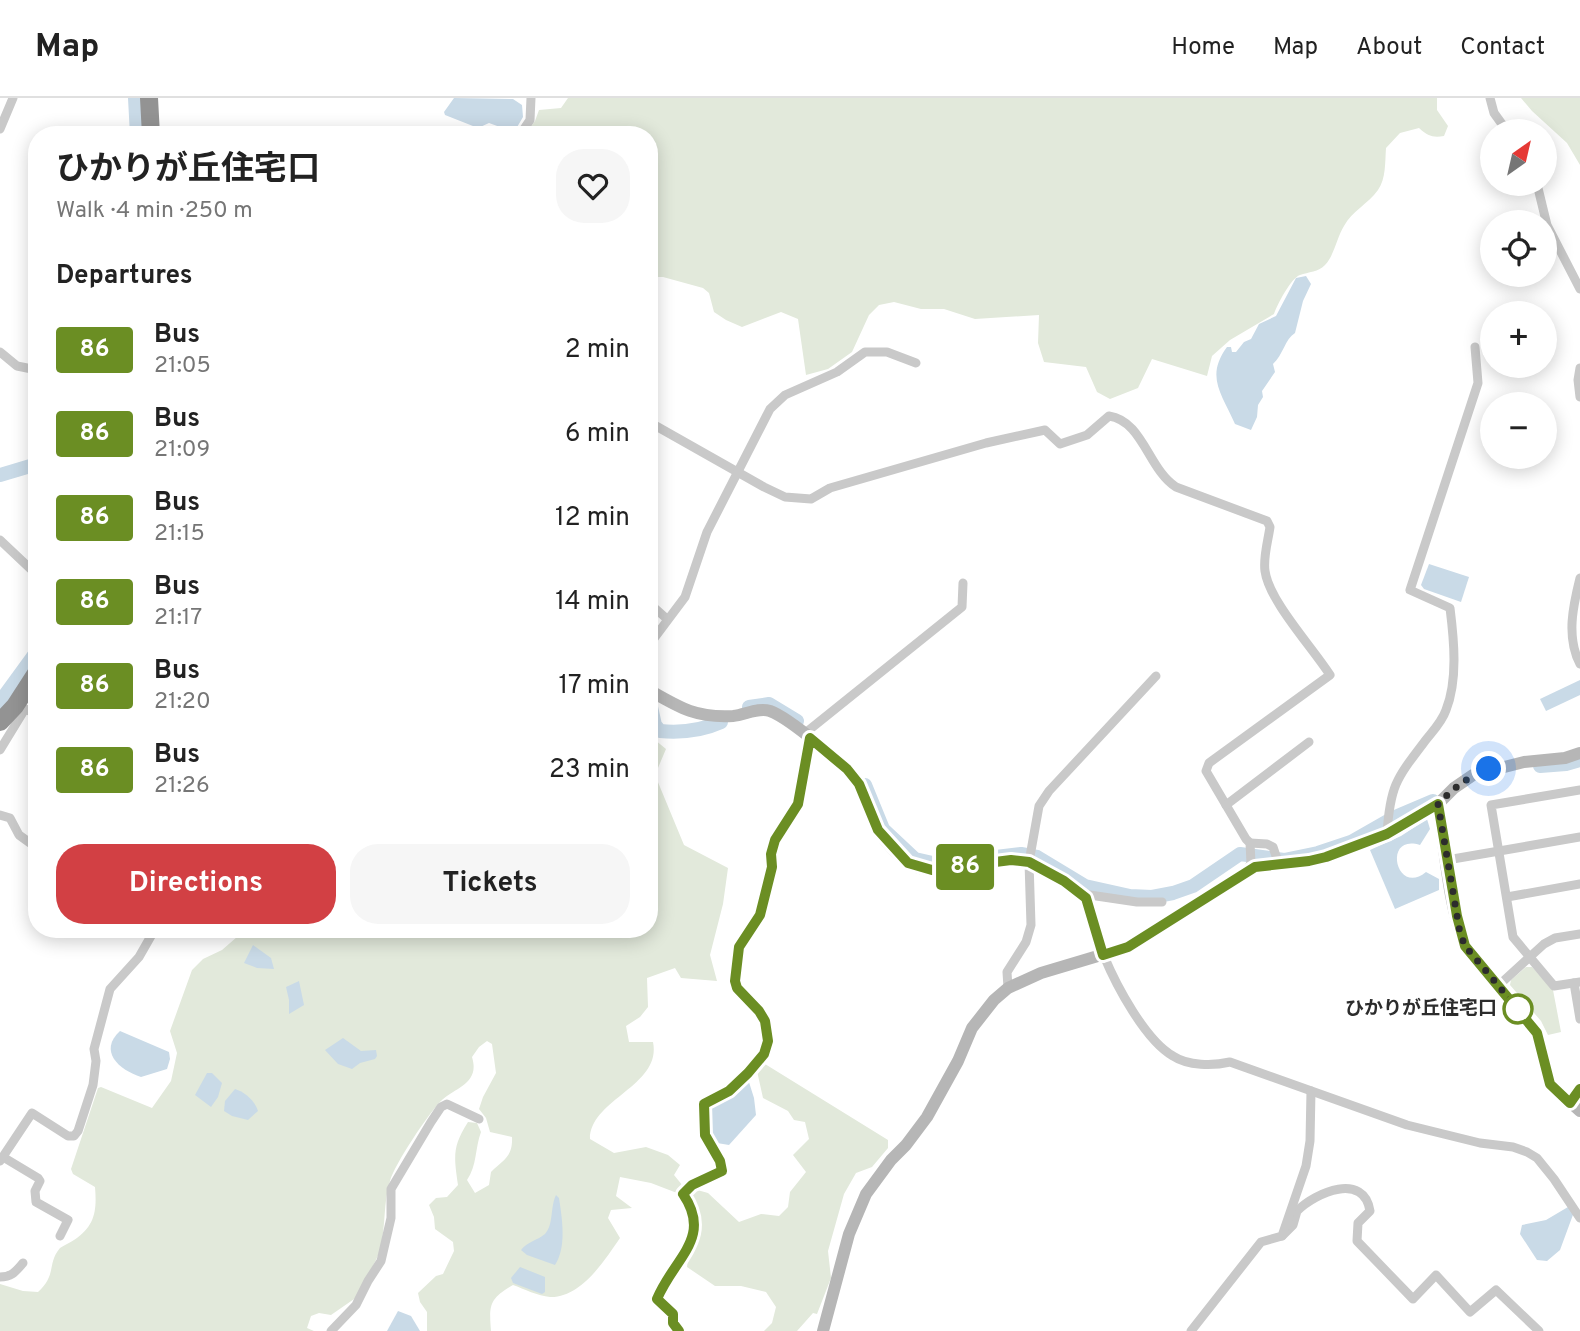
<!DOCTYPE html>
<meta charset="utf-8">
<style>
:root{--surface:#fff;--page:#f6f6f6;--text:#222;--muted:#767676;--line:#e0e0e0;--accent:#d24044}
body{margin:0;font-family:Overpass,"Noto Sans JP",sans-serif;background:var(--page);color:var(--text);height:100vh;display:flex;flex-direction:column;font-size:26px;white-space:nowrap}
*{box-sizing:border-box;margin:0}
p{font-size:23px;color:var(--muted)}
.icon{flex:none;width:38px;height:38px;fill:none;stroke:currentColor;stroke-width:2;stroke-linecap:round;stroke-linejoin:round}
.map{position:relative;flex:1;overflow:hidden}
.details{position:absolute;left:28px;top:28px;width:630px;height:812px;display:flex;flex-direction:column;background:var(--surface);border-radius:28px;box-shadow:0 4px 18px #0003}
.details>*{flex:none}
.badge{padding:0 14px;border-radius:5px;font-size:24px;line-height:46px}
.needle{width:46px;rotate:34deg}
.controls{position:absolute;left:1480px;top:21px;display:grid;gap:14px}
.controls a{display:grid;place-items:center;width:77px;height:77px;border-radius:50%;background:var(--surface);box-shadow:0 4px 18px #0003;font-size:35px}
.you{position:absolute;width:35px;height:35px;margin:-18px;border:5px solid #fff;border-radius:50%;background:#1a73e8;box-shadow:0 0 0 10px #1a73e833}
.map>.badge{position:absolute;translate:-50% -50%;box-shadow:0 0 0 4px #fff}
h2{padding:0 28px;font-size:26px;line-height:63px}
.round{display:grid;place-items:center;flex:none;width:74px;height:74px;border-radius:28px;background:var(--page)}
.overview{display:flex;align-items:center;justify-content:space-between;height:119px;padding:0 28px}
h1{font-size:33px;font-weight:700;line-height:52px}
.cta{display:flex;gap:14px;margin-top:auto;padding:14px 28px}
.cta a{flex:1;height:80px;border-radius:28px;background:var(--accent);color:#fff;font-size:28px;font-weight:700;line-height:80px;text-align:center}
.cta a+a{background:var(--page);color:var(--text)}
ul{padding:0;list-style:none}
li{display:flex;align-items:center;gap:21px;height:84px;padding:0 28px}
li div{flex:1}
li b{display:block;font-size:26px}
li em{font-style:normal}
li .badge{min-width:77px;font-weight:700;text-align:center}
header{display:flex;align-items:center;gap:42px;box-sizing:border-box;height:98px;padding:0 35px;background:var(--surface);border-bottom:2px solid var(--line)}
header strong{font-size:33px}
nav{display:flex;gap:38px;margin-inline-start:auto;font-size:24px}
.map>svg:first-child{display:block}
</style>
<header>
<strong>Map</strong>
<nav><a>Home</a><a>Map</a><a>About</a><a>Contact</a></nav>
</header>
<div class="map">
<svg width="1580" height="1233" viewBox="0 0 1580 1233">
<rect width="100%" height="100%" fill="#fff"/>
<g fill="#e2e9db">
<path d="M 568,0 L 1437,0 L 1437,12 L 1448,28 L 1444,38 C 1433,40 1428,38 1419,30 L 1400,35 L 1386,50 C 1385,64 1386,81 1378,92 C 1368,106 1352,113 1344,128 C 1337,139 1334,158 1325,167 C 1319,174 1308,174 1300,177 C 1291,180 1277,207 1274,216 L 1230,242 L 1212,258 L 1207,278 L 1152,261 L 1138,290 L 1110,301 L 1097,294 L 1086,269 L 1044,264 L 1038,245 L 1039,217 L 975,221 L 944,211 L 921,211 L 894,204 L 879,207 L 869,217 L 852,254 L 828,271 L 806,277 L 798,221 L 781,214 L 742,229 L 726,222 L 714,214 L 709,195 L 703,190 L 663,179 L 658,179 L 649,185 L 649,37 L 525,37 L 535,23 L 539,12 L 561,10 Z"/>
<path d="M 1521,0 L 1580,0 L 1580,67 L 1567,45 L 1532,13 Z"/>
<path d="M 649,637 L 666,651 L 655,677 L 684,747 L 728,770 L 723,806 L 710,857 L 717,883 L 681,880 L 675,870 L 647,880 L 648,909 L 640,919 L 626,928 L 629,944 L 653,944 C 662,988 590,1001 590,1041 L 614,1055 L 646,1049 L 668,1057 L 680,1067 L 674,1077 L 683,1088 L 708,1095 L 739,1124 L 761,1116 L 779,1118 L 788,1109 L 790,1094 L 806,1074 L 793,1057 L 809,1041 L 805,1024 L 794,1022 L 788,1013 L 763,1000 L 757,973 L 765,966 L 888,1042 L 888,1050 L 872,1069 L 856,1075 L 844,1096 L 828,1153 L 831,1180 L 817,1216 L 813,1215 L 797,1233 L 764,1233 L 772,1225 L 776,1209 L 766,1194 L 741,1188 L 715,1188 L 687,1169 C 691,1136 706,1135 690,1100 L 651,1085 L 620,1079 L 616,1098 L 632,1110 L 611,1112 L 608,1120 L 620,1140 C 604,1163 581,1200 550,1199 C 538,1198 524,1191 513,1187 C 489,1201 489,1207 491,1233 L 427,1233 L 427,1214 L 420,1204 L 418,1195 L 436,1178 L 443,1176 L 454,1153 L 453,1144 L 435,1131 L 434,1119 L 429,1107 L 436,1100 L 447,1099 L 458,1087 C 454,1059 452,1049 468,1024 L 477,1025 L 481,1034 C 475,1050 477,1068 467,1082 L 475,1095 L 489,1087 L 491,1074 C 503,1062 513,1059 512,1039 L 490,1034 L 486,1020 L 479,1011 L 483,999 L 496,975 L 492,946 L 487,943 L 479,949 L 472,959 C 480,985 457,989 442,1002 C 430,1013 394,1067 390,1083 C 383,1105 386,1129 380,1152 C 375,1169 362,1182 357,1199 L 331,1217 L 319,1215 L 311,1218 L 307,1230 L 314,1233 L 0,1233 L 0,1186 L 23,1193 L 38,1194 C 57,1177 47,1165 60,1150 C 64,1147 70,1145 74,1142 C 95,1128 97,1113 95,1089 L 73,1076 L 71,1071 L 98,990 L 101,989 L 152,1010 L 171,983 L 177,955 L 170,933 L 192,872 L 203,861 L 222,852 L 245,832 L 649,831 Z"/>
<path d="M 1526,869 L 1532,869 L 1553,892 L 1561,934 L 1548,937 L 1541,923 L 1510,887 L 1511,882 Z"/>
</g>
<g fill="#c9dae7">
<path d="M 454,0 L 513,1 L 522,7 L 523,19 L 513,36 L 506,37 L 500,29 L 489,25 L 478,30 L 445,17 L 444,14 Z"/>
<path d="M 1306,178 L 1311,186 L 1303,203 L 1295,235 C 1285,241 1283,257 1273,266 L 1275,274 L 1262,293 L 1263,299 L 1258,307 L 1257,319 L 1251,332 L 1235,326 C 1222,296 1205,279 1227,249 L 1231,249 L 1232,254 L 1236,254 L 1244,244 L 1251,241 L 1259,226 L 1276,218 L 1296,180 Z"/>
<path d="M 1429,466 L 1469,479 L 1461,504 L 1424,491 L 1421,487 Z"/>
<path d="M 1580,582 L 1580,597 L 1546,613 L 1540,601 Z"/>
<path d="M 1427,721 L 1430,731 L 1420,747 C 1382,735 1396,799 1426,774 L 1439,781 L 1439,792 L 1395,811 L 1370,752 L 1401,738 Z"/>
<path d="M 253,847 L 271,860 L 274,871 L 257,870 L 244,865 Z"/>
<path d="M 299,883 L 304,907 L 289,916 L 289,902 L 286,889 Z"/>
<path d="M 120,933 L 169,954 L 170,961 L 167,971 L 141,979 C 119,972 98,953 120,933 Z"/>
<path d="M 343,940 L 361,953 L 376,952 L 377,958 L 375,961 L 360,965 L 352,971 L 338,966 L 325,952 Z"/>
<path d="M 207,975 L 212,975 L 222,985 L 218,999 L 211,1009 L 195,997 Z"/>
<path d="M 748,981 L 754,1000 L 756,1017 L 729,1047 L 717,1045 L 707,1035 L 707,1009 L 741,989 Z"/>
<path d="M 235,991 C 245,994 255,1003 258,1013 L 248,1022 L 232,1018 L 224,1013 L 225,1003 Z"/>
<path d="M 556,1097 L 559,1100 C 562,1120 567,1149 555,1167 L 527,1157 L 521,1152 C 527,1144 538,1142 545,1136 C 554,1126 550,1109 556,1097 Z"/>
<path d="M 1568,1109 L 1574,1114 L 1560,1152 L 1547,1163 L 1537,1162 L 1520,1136 L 1522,1127 L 1546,1122 Z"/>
<path d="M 520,1169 L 545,1179 L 545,1194 L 542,1196 L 513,1185 L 511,1180 Z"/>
<path d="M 398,1213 L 411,1218 L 420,1233 L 387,1233 Z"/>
</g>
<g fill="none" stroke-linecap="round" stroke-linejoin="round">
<g stroke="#c9dae7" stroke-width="14">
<path d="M 135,0 L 137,37"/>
<path d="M 0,377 L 37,366"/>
<path d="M 649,600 L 655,627 L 660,633 C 682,635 701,633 721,624"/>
<path d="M 0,604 L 37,553"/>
<path d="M 749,609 L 769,606 L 797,623"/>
<path d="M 1540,668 L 1566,666 L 1580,662"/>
<path d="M 865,687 L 883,731 L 915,761 L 937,766 L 1021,756 L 1037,759 L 1085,788 L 1130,798 L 1152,799 L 1173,795 L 1193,788 L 1240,756 L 1284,762 L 1318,755 L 1351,744 L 1393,720 L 1433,703"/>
</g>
<g stroke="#c9c9c9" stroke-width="9">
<path d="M 1490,0 L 1494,15 L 1507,33"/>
<path d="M 0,31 L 13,0"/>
<path d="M 520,37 L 530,22 L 531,0"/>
<path d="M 1537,86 L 1547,127 L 1580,191"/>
<path d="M 0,254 L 17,268 L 37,272"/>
<path d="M 1580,270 L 1578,282 L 1580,299"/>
<path d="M 649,324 L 764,389 L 785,399 L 811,401 L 830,390 L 986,345 L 1045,332 L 1060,346 L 1087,337 L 1109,318 C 1143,323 1148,371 1176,389 L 1267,423 L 1270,429 C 1268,443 1263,459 1265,473 C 1269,503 1313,550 1330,577 L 1209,665 L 1206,673 L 1246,741 L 1250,745 L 1251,765 L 1246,774"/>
<path d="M 0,442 L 37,477"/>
<path d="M 1580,480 C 1573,508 1566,539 1580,566"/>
<path d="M 649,505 L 667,521"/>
<path d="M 649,547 L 685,499 L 707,434 L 770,311 L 785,297 L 837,274 L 865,254 L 887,254 L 916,265"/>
<path d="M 20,609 L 37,616"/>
<path d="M 804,636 L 962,509 L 963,485"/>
<path d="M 0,652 L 25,611"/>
<path d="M 1580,692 L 1491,707 L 1513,839 L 1554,888 L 1580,884"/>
<path d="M 1226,707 L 1309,644"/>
<path d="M 0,717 L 10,720 L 19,737 L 37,750"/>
<path d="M 1387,736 C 1390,688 1396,681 1425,643 C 1432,634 1442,624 1446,612 C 1458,582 1454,542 1450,510 L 1410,492 L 1478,285 L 1475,249"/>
<path d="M 1250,745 L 1267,746 L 1273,749 L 1279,767"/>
<path d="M 1447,762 L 1580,739"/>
<path d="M 1029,764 C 1044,771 1075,784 1084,797 C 1095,812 1096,841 1104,858 C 1116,887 1145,942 1173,958 C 1188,968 1213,968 1230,964 L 1407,1027 L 1480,1045 L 1513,1049 L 1527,1054 L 1537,1060 L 1554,1081 L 1580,1120"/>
<path d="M 1083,796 L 1137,804 L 1162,804"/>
<path d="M 1507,799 L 1580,786"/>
<path d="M 1574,885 L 1580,921"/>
<path d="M 1499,887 L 1544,846 L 1555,840 L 1580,836"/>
<path d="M 1008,890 L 1007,874 L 1026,844 L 1031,827 L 1029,764 L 1039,708 L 1049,693 L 1156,578"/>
<path d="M 1570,1005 L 1580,991"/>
<path d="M 3,1059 L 38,1080 L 40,1083 L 35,1093 L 36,1104 L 68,1122 L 60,1138"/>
<path d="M 0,1063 L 32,1015 L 68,1038 L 74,1038 L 78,1033 L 93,987 L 96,963 L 94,951 L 110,891 L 139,859 L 155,831"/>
<path d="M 1282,1138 L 1293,1127 L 1297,1113 C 1316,1094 1364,1074 1370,1113 L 1358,1125 L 1357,1143 L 1413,1201 L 1436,1177 L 1470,1214 L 1496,1192 L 1539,1233"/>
<path d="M 0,1179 C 12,1179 16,1173 23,1165"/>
<path d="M 331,1233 L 356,1207 L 368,1183 L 381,1163 L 391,1120 L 391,1091 L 431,1024 L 441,1009 L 447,1006 L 479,1021"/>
<path d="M 680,1233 L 672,1225 L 673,1216 L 657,1201 C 674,1160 713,1140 683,1096 L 692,1087 L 722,1073 L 720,1063 L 705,1037 L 704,1006 L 729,993 L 748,975 L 764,956 L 768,943 L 765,923 L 759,913 L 737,890 L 735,883 L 739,849 L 759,817 L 772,769 L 771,756 L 775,742 L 798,706 L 810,640"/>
<path d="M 1191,1233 L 1261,1144 L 1282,1138 L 1306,1068 L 1310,1043 L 1311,993"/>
</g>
<g stroke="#b6b6b6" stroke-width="12">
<path d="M 649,592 C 680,610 696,620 733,618 C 745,617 758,609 770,613 C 789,620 848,668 859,687 C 867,700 869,717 877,731 C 886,745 903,765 919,770 C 955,780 993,758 1029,764"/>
<path d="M 1438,706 C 1445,751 1448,806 1465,848 L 1537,935 L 1550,986 L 1580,1013"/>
<path d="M 823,1233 L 849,1136 L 866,1096 L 891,1062 L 906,1047 L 927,1019 L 958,963 L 972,930 L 994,902 L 1008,890 L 1041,875 L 1128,849 L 1255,769 L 1309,763 L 1326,759 L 1387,736 L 1438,706 L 1454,690 L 1473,677 L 1524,664 L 1565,660 L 1580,655"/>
</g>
<g stroke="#939393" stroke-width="18">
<path d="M 149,0 L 151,37"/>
<path d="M 0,624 L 15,608 L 37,574"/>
</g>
</g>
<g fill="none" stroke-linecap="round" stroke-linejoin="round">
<defs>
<path id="line" d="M 679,1233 L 673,1225 L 673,1216 L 657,1201 C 674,1160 713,1140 683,1096 L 692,1087 L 722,1073 L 720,1063 L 705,1037 L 704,1006 L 729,993 L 748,975 L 764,956 L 768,943 L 765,923 L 759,913 L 737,890 L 735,883 L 739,849 L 760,817 L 772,769 L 771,756 L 775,742 L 798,706 L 810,640 L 847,671 L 859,686 L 878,732 L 908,765 L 932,772 L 1011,762 L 1029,764 L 1064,783 L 1086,800 L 1103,857 L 1128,849 L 1255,769 L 1309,763 L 1326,759 L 1387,736 L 1438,706 L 1457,818 L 1465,848 L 1537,935 L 1550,986 L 1570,1005 L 1580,991"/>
</defs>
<use href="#line" stroke="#fff" stroke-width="16"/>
<use href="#line" stroke="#6b8e23" stroke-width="10"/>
<path stroke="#2c2c2c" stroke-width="7" stroke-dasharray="0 12.6" d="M 1489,671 C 1468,678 1454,690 1438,706 L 1460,835 L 1465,848 L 1518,911"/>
</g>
<circle fill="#fff" stroke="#6b8e23" stroke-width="3.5" cx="1518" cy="911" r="14"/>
<g text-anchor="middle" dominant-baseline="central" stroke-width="7" stroke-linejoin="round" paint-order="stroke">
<g font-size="19" font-weight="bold" fill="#2c2c2c" stroke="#fff" text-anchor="end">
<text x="1497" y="911">ひかりが丘住宅口</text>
</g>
</g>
</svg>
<div class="controls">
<a><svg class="needle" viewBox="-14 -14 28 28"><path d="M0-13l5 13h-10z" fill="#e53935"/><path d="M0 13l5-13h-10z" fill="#767676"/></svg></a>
<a><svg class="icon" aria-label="locate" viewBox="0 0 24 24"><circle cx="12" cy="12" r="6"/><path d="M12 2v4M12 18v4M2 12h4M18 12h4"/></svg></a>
<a>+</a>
<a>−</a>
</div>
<div class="you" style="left:1489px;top:671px"></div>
<b class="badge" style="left:965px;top:769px;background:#6b8e23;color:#fff">86</b>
<section class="details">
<div class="overview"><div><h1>ひかりが丘住宅口</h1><p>Walk · 4 min · 250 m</p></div><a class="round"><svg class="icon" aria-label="heart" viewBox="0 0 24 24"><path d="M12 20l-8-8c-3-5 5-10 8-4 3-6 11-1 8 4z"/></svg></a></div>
<h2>Departures</h2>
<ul>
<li><span class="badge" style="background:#6b8e23;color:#fff">86</span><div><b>Bus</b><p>21:05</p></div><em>2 min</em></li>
<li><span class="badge" style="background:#6b8e23;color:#fff">86</span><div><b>Bus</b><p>21:09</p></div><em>6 min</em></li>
<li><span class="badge" style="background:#6b8e23;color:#fff">86</span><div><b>Bus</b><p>21:15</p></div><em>12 min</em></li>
<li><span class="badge" style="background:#6b8e23;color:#fff">86</span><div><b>Bus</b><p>21:17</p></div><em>14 min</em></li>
<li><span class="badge" style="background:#6b8e23;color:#fff">86</span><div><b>Bus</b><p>21:20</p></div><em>17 min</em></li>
<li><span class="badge" style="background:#6b8e23;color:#fff">86</span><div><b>Bus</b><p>21:26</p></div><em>23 min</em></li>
</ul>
<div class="cta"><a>Directions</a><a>Tickets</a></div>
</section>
</div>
